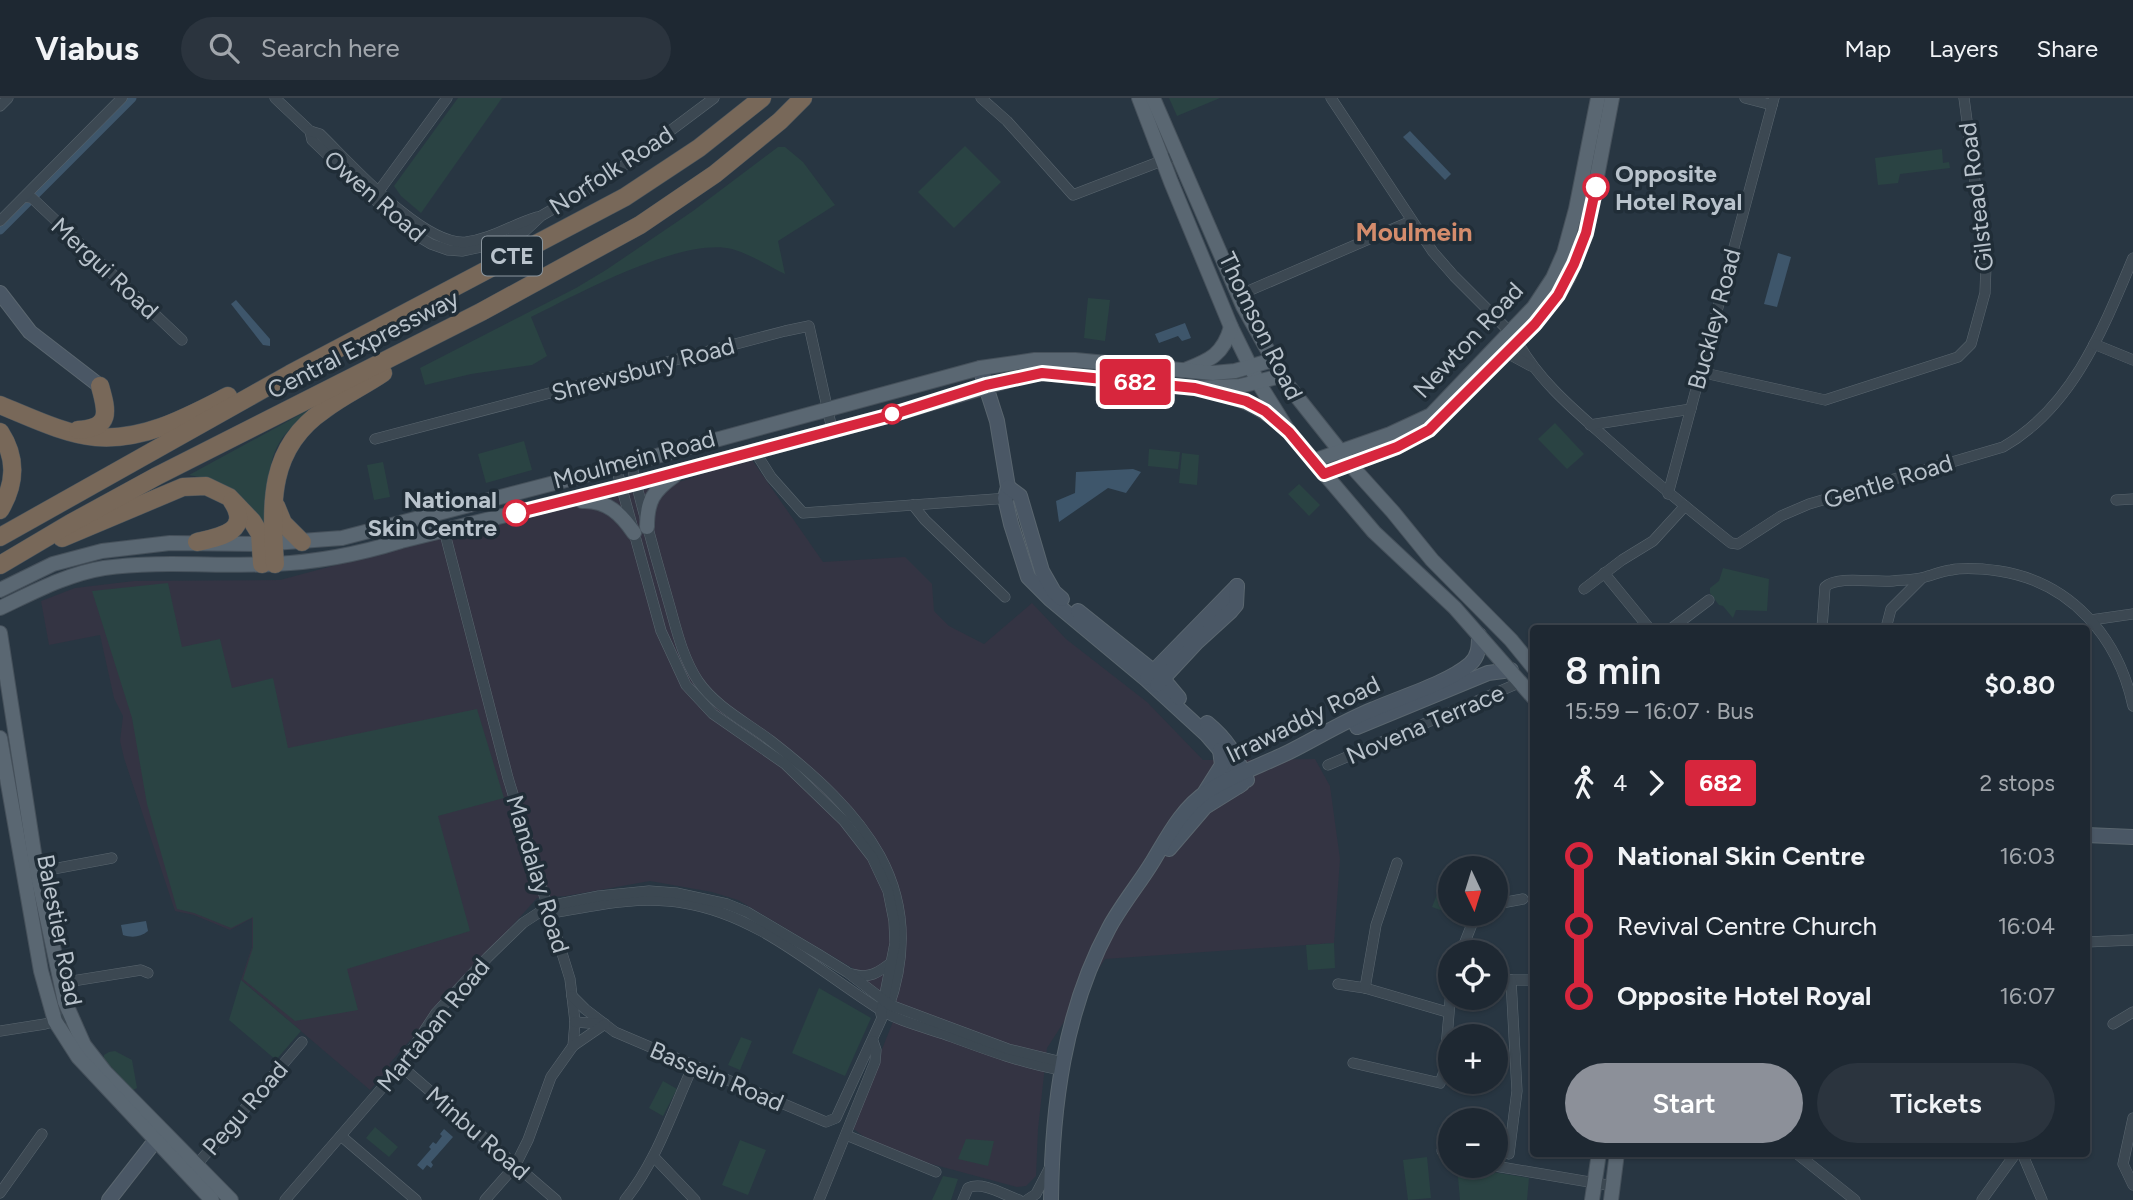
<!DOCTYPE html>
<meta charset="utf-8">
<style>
:root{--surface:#1e2832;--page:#2b343e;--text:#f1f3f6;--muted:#a1a6ac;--line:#3c444d;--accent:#8c9099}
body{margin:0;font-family:Figtree,sans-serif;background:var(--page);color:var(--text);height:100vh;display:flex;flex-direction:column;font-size:26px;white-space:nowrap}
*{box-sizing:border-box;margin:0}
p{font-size:23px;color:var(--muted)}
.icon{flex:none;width:38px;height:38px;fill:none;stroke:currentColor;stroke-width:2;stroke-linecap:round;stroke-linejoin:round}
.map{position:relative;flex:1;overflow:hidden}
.side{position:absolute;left:1530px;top:527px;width:560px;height:532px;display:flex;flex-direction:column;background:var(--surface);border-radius:7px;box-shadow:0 2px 5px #0004,0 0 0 2px var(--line)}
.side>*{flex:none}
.badge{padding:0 14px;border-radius:5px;font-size:24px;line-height:46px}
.needle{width:46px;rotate:176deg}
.tools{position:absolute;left:1438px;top:758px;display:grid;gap:14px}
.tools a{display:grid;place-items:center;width:70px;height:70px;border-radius:50%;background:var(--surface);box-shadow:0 2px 5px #0004,0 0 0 2px var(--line);font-size:35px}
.map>.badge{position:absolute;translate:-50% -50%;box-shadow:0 0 0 4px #fff}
.legs{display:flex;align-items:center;gap:10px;height:77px;padding:0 35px;font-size:23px}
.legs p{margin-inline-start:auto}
.overview{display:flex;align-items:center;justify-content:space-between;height:119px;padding:0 35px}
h1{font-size:38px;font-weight:600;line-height:52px}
.cta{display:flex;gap:14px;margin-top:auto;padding:14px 35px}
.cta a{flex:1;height:80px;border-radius:42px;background:var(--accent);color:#fff;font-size:28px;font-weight:600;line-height:80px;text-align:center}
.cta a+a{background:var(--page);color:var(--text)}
ul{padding:0 35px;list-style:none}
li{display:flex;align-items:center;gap:24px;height:70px;font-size:26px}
li i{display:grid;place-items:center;width:10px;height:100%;margin:0 9px;background:currentColor}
li i::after{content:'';width:18px;height:18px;margin:-9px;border:5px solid;border-radius:50%;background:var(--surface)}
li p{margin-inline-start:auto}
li:first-child i{background:linear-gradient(#0000 50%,currentColor 0)}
li:last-child i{background:linear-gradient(currentColor 50%,#0000 0)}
header{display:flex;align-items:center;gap:42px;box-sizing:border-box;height:98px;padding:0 35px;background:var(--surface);border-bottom:2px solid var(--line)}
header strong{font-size:33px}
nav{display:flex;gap:38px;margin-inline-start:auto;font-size:24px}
.search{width:490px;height:63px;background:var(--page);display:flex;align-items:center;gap:18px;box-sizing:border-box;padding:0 24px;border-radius:38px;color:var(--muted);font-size:26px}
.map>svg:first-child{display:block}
</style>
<header>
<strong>Viabus</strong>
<div class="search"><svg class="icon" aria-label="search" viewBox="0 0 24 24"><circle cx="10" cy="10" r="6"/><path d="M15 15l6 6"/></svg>Search here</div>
<nav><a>Map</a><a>Layers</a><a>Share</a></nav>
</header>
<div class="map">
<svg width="2133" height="1102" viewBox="0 0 2133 1102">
<rect width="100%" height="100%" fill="#283642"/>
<path fill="#343443" d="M 750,359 L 823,464 L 905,459 L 932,486 L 934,513 L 949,528 L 984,546 L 1032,505 L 1066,541 L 1147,604 L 1203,662 L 1315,661 L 1330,688 L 1340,761 L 1334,845 L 1105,861 L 1047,950 L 1038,1031 L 1036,1078 L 1026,1088 L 1017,1089 L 883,1053 L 851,1029 L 900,906 L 874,890 L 854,871 L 738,802 L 712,794 L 650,783 L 566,798 L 537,800 L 389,966 L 391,968 L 370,992 L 241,882 L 252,849 L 252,820 L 230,832 L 194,817 L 175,813 L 124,660 L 120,643 L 123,618 L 114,600 L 100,537 L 49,547 L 41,503 L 75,490 L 134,483 L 280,482 L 456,435 L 686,382 Z"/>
<g fill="#2a4343">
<path d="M 458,0 L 502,0 L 421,115 L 401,98 L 394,88 Z"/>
<path d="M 1169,0 L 1220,0 L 1177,18 Z"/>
<path d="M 965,48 L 1001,84 L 954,130 L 918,94 Z"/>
<path d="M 778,49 L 785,49 L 803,64 L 835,107 L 778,143 L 785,176 C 768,168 750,156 732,151 C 681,139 578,196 531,219 L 547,258 L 532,267 L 471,276 L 425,287 L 420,270 L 576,190 L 606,172 L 693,113 Z"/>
<path d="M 1942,51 L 1943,65 L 1949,64 L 1950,70 L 1900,76 L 1898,85 L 1878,87 L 1875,60 Z"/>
<path d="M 1088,200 L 1110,202 L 1105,243 L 1084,240 Z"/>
<path d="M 314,309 C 306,317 297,324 289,332 C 264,357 267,399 267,432 L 209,381 L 189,377 Z"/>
<path d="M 1555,325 L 1584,356 L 1567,371 L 1538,341 Z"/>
<path d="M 524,343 L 532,372 L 486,385 L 478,356 Z"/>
<path d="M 1149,351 L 1180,354 L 1178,371 L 1148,368 Z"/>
<path d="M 1182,355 L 1199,357 L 1197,387 L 1179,385 Z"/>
<path d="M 383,364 L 390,399 L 374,402 L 367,367 Z"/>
<path d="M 1299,386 L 1320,407 L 1309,418 L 1288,396 Z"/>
<path d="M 1723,470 L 1769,481 L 1767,513 L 1736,512 L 1733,520 L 1723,508 L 1719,507 L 1710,495 L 1710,490 L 1719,483 Z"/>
<path d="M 168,485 L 182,549 L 220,541 L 232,590 L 273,580 L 288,650 L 477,611 L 504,700 L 438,718 L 470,833 L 347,871 L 358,912 L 295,923 L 243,881 L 253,849 L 253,819 L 231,830 L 194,815 L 177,811 L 147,706 L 132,620 L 92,493 Z"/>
<path d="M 1482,763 L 1483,770 L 1451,770 L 1451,816 L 1474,816 L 1468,822 L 1432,809 L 1450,765 Z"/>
<path d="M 1334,845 L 1335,870 L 1308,872 L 1306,847 Z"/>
<path d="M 241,882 L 301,933 L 276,962 L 229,922 Z"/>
<path d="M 819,890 L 871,920 L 845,978 L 792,955 Z"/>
<path d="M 741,939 L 752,943 L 740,972 L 728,967 Z"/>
<path d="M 115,953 L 132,962 L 137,990 L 133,992 L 129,989 L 104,961 L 104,957 L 109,954 Z"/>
<path d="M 663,983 L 677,991 L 663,1018 L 649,1010 Z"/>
<path d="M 375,1029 L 398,1049 L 389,1059 L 366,1040 Z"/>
<path d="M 966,1041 L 994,1043 L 988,1068 L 958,1061 Z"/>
<path d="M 740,1042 L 766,1052 L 748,1097 L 722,1087 Z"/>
<path d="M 1427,1059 L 1431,1100 L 1408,1102 L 1403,1062 Z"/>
<path d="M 1457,1068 L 1529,1080 L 1527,1102 L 1460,1102 Z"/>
<path d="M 943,1078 L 958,1081 L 951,1102 L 932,1102 Z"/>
</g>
<g fill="#3e566b">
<path d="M 1410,33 L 1451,76 L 1445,82 L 1403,39 Z"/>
<path d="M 1778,155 L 1791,159 L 1777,209 L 1764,206 Z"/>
<path d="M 236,202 L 270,241 L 270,248 L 263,247 L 231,206 Z"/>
<path d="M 1185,225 L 1191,240 L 1182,243 L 1178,238 L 1159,245 L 1155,236 Z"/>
<path d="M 1133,371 L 1141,374 L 1126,395 L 1108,390 L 1059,424 L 1056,403 L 1075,395 L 1076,374 Z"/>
<path d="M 146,823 L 148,833 C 141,839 132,840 123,837 L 121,827 Z"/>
<path d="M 444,1031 L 453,1039 L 431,1064 L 433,1067 L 431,1070 L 427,1067 L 423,1072 L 417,1067 L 431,1051 L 429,1049 L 433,1044 L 436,1046 L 442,1038 L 440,1036 Z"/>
</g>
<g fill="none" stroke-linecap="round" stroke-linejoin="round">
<path stroke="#3e566b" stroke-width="9" d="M 0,132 L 132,0"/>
<defs>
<g id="street">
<path d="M 275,0 L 310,33 L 312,42 L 406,131 L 431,146 L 448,152 L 462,153 L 500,145 L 525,133 L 541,118 L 610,78 L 714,0"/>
<path d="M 981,0 L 1007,23 L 1073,97 L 1177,57"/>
<path d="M 1331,0 L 1433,154 L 1454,178 L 1510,234 L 1514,236"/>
<path d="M 1745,0 L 1772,7"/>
<path d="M 0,8 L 8,0"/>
<path d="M 310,33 L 320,36 C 351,66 423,148 466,144 C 492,141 513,126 537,119"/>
<path d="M 376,97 L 447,0"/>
<path d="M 26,99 L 32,100 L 182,242"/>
<path d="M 0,123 L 122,0"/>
<path d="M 1239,197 L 1411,123"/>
<path d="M 1517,243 C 1539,283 1573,311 1607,341 C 1647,377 1688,411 1731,445 L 1738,446 L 1781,418 L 1809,406 L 2003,349 C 2073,309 2103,231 2133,160"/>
<path d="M 2094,246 L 2133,262"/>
<path d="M 1505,254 L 1531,268"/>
<path d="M 1700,274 L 1825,302 L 1958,259 L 1971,246 L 1985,195 L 1986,167 L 1964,0"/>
<path d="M 1590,327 L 1691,311"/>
<path d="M 375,341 L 785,233 L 809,228 L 832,331"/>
<path d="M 754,352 L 771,379 L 803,415 L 1009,400"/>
<path d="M 631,365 C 643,413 656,461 670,509 C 677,534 683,560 698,583 C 716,609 746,624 771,643 C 861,713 932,789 888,911"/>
<path d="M 1668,396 L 1774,0"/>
<path d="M 2116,402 L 2133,401"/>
<path d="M 913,407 L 925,422 L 1005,499"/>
<path d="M 444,432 L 508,680 L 570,881 L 575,924 L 573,948 L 551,979 L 528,1042 L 515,1068 L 485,1102"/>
<path d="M 1604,475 L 1649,530"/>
<path d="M 1584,491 L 1622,462 L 1653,443 L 1685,408"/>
<path d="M 2091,522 L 2133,516"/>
<path d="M 1672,530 L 1709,502"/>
<path d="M 1822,530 L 1825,489 C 1837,477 1875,485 1893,483 C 1903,482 1915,482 1925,479 C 1933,477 1942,473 1951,472 C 1966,469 1984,471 1999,473 C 2071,484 2118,539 2133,608"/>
<path d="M 1886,530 L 1891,511 L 1921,481"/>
<path d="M 1328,667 L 1521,584"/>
<path d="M 37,774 L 112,760"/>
<path d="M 1496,806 L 1523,801"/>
<path d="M 547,816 C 591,808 639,797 684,805 C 759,817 817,872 879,911 C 898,923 923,929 944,936 C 982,950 1021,965 1061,972"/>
<path d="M 2086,844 L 2133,842"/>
<path d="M 1461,854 L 1476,816"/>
<path d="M 852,876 C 869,881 878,875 892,864"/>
<path d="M 1496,882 L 1533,882"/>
<path d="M 60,885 L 141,872 L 148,875"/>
<path d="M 1338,886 L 1365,890 L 1447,914"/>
<path d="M 1365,890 L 1376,827 L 1397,765"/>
<path d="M 572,898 L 585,911 L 615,934 L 826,1024 L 836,1020 L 882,920 L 881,916 L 895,845 L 894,823 L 888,793 L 872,759 L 844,723 L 785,666 L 713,616 L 686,587 L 661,533 L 616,369"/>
<path d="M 575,924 L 602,926"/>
<path d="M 2113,926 L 2133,914"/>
<path d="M 0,933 L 45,926 L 70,919"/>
<path d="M 573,948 L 605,926"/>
<path d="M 1353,965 L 1440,985 L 1444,974 L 1451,892"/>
<path d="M 401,968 L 556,1102"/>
<path d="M 2133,1020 L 2123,1066 L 2133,1087"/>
<path d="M 846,1037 L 936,1074"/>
<path d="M 341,1038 L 416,1102"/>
<path d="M 1442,1053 L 1451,1056"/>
<path d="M 1796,1055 L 1855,1102"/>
<path d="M 2022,1055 L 2042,1102"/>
<path d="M 1509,1056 L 1517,993 L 1511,882"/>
<path d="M 654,1059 L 695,1102"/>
<path d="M 1495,1068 L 1613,1088"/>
<path d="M 193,1071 L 302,944"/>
<path d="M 0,1095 L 42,1036"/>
<path d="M 285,1102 L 401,968 L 436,915 L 488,859 L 523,825 L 549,808 L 599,798 L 649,793 L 676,795 L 727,806 L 747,814 L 818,856 L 847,874 L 890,907 L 1008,951 L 1062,964"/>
<path d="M 625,1102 C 657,1063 672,1013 693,968"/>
<path d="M 819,1102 L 875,964 L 876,952 L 873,943"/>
<path d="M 963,1102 L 968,1090 C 983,1083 1004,1097 1019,1102"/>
<path d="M 1027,1102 L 1036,1096 L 1050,1069"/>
<path d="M 1982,1102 L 2016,1055"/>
</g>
<g id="secondary">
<path d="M 0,195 L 30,234 L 100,288"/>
<path d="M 980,270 L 997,323 L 1008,389 L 1005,400 L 1011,426 L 1028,479 L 1050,501 L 1146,581 L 1206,636 L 1225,658 L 1239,688"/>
<path d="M 1008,389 L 1020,398 L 1042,473 L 1054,494 L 1062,501"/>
<path d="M 1078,513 L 1163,581 L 1179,600"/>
<path d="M 1147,580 L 1237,488"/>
<path d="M 1157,587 L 1197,544 L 1231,513 L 1236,507 L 1237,488"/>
<path d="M 1207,625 C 1229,643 1235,657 1247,682"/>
<path d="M 1357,629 L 1488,575 L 1511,572"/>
<path d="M 1205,694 L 1222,667 L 1220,652"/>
<path d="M 2086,737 L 2133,739"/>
<path d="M 1169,751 L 1205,709 L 1242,686"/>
<path d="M 109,1102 L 162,1034"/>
<path d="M 1051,1102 C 1052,1009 1064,913 1109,830 C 1122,806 1139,786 1153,763 C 1168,738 1182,710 1208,693 C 1233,677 1262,667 1289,654 C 1317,640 1344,623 1374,611 C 1401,599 1448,585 1470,566 C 1479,558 1479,548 1479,537"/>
</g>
<g id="primary">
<path d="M 1139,0 L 1171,84 L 1231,229 L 1258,284 L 1289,334 L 1374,434 L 1455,510 L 1533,599"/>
<path d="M 1153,0 L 1243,208 L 1286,285 L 1356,373 L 1393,414 L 1432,462 L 1511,542 L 1533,569"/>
<path d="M 1185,272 C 1210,262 1223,257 1231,229"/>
<path d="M 1213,294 C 1241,301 1257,307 1279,325"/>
<path d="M 1313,363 L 1390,336 L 1431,317 L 1534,209 L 1553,180 L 1564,155 L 1576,111 L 1598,0"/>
<path d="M 1324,376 L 1397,349 L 1429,332 L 1535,226 L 1558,197 L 1568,180 L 1586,136 L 1612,0"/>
<path d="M 582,403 C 607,402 621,416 634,435"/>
<path d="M 647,429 C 647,403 653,393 674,378"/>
<path d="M 0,492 L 53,466 L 102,453 L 170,445 L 260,446 L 342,440 L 616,369 L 980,270 L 1035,262 L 1075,262 L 1213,275 L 1235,273 L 1273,262"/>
<path d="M 0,510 C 34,494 67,476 104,470 C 161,462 219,469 275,466 C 319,464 359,456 401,443 L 636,385 L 891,317 L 1027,277 L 1042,275 L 1195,290 L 1240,288 L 1281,278"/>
<path d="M 0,535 L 37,774 L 65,904 L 84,947 L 105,974 L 231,1102"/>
<path d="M 0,640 L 41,873 L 55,923 L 78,959 L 212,1102"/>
<path d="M 1592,1102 L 1599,1055"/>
<path d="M 1611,1102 L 1617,1055"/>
</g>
<g id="highway">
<path d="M 0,307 C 30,319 64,336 96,339 C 144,343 187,319 228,298"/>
<path d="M 78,332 C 112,330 107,313 100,288"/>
<path d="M 0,334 C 17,360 16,385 0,412"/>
<path d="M 276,408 L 283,425 L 302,444"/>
<path d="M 0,439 L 290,276 L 625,99 L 699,50 L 762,0"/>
<path d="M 62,440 L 183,389 L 206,388 L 229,399 L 252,423 L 260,436 L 262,466"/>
<path d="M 197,444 C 219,439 252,434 232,403"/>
<path d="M 275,466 C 271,405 268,350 324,312 C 342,298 364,288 383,275"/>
<path d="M 0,467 L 71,425 L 157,378 L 481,214 L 640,127 L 715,76 L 780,23 L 803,0"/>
</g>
</defs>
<use href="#street" stroke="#5a666f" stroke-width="11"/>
<use href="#secondary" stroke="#5a666f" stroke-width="16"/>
<use href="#primary" stroke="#46515b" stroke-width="16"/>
<use href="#highway" stroke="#47535c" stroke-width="19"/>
<use href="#street" stroke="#3c4852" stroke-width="10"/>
<use href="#secondary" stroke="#4a5765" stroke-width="14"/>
<use href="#primary" stroke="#5a6772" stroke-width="14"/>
<use href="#highway" stroke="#786859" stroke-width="18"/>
</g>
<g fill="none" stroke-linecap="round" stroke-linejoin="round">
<defs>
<path id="line-1" d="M 516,415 L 636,385 L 891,317 L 986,287 L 1042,275 L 1195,290 L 1246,303 L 1265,313 L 1289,334 L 1324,376 L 1397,349 L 1429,332 L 1535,226 L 1558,197 L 1574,166 L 1586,135 L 1596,89"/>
</defs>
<use href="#line-1" stroke="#fff" stroke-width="16"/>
<use href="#line-1" stroke="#d7263d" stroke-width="10"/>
</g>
<g fill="#fff" stroke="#d7263d" stroke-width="3.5">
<circle cx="1596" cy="89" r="12"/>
<circle cx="892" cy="316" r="9"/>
<circle cx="516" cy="415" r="12"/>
</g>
<g text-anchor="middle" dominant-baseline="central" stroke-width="7" stroke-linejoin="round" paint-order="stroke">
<rect fill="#202d37" stroke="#8b969f" stroke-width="2" x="482" y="138.5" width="60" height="39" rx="5"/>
<g font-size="23" font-weight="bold" fill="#b9c3cc">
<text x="512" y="158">CTE</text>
</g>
<g font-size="24" fill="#b9c3cc" stroke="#202d37">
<text transform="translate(611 72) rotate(-33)">Norfolk Road</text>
<text transform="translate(375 98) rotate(41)">Owen Road</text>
<text transform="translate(1976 99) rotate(-97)">Gilstead Road</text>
<text transform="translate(105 170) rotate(43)">Mergui Road</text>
<text transform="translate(1714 221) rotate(-75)">Buckley Road</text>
<text transform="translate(1261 228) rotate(64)">Thomson Road</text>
<text transform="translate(1468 242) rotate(-47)">Newton Road</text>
<text transform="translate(363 246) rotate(-27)">Central Expressway</text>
<text transform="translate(643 271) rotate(-15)">Shrewsbury Road</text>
<text transform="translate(634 361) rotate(-15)">Moulmein Road</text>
<text transform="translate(1888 383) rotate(-17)">Gentle Road</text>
<text transform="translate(1303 621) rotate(-26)">Irrawaddy Road</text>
<text transform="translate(1425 626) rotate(-23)">Novena Terrace</text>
<text transform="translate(538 776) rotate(73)">Mandalay Road</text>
<text transform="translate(60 832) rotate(79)">Balestier Road</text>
<text transform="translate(433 927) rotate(-51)">Martaban Road</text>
<text transform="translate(717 978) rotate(23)">Bassein Road</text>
<text transform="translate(245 1010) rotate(-49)">Pegu Road</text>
<text transform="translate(478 1035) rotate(41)">Minbu Road</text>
</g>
<g font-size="24" font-weight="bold" fill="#b9c3cc" stroke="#202d37" text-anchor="start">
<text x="1615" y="75">Opposite<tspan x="1615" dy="28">Hotel Royal</tspan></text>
<text x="497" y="401" text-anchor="end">National<tspan x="497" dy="28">Skin Centre</tspan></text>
</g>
<g font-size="26" font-weight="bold" fill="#d48c6c" stroke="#202d37">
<text x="1414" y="134">Moulmein</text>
</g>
</g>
</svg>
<div class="tools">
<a><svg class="needle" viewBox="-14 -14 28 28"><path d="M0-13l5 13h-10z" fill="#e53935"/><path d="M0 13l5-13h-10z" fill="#a1a6ac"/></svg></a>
<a><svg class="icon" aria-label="locate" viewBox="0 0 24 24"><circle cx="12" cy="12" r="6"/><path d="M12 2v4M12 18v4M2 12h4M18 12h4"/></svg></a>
<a>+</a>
<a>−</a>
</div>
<b class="badge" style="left:1135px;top:284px;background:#d7263d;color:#fff">682</b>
<section class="side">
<div class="overview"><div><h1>8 min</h1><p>15:59 – 16:07 · Bus</p></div><b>$0.80</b></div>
<div class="legs"><svg class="icon" aria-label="walk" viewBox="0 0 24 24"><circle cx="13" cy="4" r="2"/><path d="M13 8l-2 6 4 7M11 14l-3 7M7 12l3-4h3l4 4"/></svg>4<svg class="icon" aria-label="forward" viewBox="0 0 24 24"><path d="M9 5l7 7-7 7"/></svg><b class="badge" style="background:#d7263d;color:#fff">682</b><p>2 stops</p></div>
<ul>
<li><i style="color:#d7263d"></i><b>National Skin Centre</b><p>16:03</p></li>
<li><i style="color:#d7263d"></i><span>Revival Centre Church</span><p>16:04</p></li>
<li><i style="color:#d7263d"></i><b>Opposite Hotel Royal</b><p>16:07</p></li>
</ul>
<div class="cta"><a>Start</a><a>Tickets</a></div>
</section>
</div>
